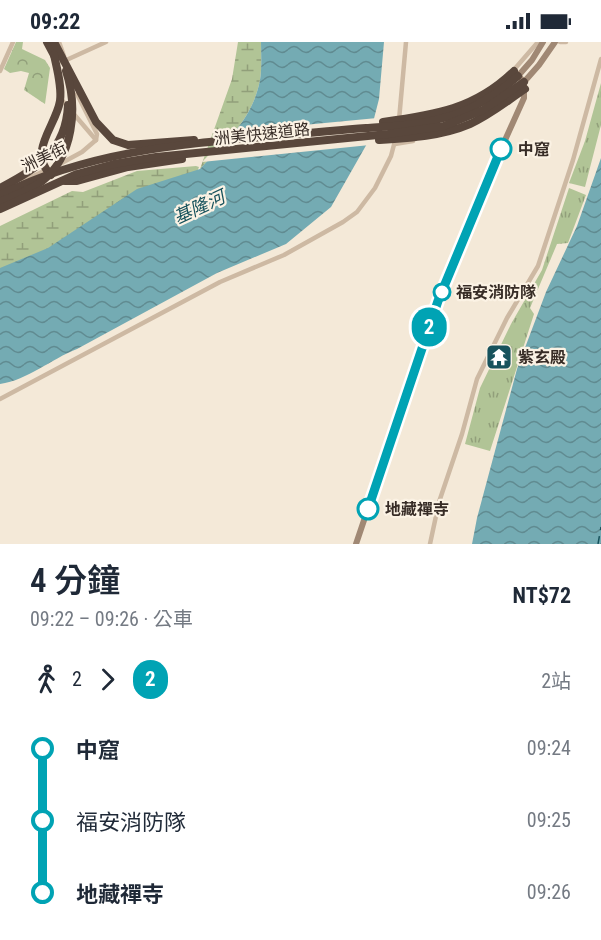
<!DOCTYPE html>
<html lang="zh-TW">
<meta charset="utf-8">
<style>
:root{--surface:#fff;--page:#f2f2f3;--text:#1f2937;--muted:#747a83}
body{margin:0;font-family:"Roboto Condensed","Noto Sans TC",sans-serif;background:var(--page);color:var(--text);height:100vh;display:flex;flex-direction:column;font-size:22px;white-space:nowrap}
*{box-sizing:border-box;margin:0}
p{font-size:20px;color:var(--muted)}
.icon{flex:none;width:33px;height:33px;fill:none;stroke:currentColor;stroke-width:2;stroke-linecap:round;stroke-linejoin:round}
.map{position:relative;height:502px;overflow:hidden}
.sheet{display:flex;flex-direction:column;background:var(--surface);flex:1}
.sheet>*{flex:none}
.badge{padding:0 12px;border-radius:20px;font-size:21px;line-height:39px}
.map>.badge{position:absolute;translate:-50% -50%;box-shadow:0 0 0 3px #fff}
.legs{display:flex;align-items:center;gap:9px;height:66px;padding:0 30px;font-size:20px}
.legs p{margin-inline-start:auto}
.head{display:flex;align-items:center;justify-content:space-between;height:102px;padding:0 30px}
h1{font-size:33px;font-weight:600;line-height:45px}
ul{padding:0 30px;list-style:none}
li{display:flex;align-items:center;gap:21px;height:72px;font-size:22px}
li i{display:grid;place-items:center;width:9px;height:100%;margin:0 8px;background:currentColor}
li i::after{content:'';width:15px;height:15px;margin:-8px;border:4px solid;border-radius:50%;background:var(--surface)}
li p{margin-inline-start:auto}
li:first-child i{background:linear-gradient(#0000 50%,currentColor 0)}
li:last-child i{background:linear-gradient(currentColor 50%,#0000 0)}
.status{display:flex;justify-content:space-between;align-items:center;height:42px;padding:0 30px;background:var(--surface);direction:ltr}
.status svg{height:16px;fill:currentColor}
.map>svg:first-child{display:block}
</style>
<div class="status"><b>09:22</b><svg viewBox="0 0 49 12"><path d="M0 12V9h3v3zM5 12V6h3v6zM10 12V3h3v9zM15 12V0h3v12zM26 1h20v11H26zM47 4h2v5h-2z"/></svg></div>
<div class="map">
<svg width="601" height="502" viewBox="0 0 601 502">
<defs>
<pattern id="grass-tufts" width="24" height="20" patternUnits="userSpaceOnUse" patternTransform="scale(1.5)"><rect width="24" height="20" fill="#b1c496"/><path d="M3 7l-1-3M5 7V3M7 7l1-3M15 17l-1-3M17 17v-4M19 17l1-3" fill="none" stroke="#919f7a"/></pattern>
<pattern id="forest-crowns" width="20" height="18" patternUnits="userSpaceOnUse" patternTransform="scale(1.5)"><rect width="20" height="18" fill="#b1c496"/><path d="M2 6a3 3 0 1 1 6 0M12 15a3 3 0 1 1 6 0" fill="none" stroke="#919f7a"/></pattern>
<pattern id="wetland-marsh" width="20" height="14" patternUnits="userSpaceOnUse" patternTransform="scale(1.5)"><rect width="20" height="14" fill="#b1c496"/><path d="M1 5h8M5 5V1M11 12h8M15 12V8" fill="none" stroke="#919f7a"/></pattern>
<pattern id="water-waves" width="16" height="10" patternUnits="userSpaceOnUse" patternTransform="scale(1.5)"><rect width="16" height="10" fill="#74abb3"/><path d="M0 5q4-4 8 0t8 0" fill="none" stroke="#608b91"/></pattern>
</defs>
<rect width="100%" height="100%" fill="#f4e9d8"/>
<g fill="url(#grass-tufts)">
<path d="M 601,41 L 601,83 L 585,145 L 569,141 L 585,99 Z"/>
<path d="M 569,146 L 586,153 L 568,201 L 557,202 L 530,266 L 534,272 L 490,409 L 465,402 L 480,346 L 511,282 L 542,228 Z"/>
</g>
<path fill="url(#forest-crowns)" d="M 16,0 L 23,0 L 22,7 L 45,18 L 50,26 L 45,62 L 24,48 L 29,31 L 21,29 L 10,31 L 4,27 Z"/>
<g fill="url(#wetland-marsh)">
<path d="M 238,0 L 261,0 C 261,12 262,26 260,38 C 252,79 226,98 200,127 L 232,37 Z"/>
<path d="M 196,124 L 199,125 L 197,130 L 87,181 L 80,188 L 70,192 L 69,197 L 0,229 L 0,184 L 72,149 L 83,150 L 137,129 Z"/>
</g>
<g fill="url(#water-waves)">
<path d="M 261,0 L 384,0 L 379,57 L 368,100 L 331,165 L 286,202 L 217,231 L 77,307 C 51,317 28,338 0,342 L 0,226 L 48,206 L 137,147 L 200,127 C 226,98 252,79 260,38 C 262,26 261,12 261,0 Z"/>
<path d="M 601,116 L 601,502 L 472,502 L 477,476 L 517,327 L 546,250 L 577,184 Z"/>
</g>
<path fill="#f4e9d8" d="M 377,76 L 370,103 L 202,120 L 231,90 Z"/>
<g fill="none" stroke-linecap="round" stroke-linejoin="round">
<path stroke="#17525c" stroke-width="1.5" stroke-dasharray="8 6" stroke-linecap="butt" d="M 598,502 L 601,485"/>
<g stroke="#cdb9a3" stroke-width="4.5">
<path d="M 59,0 L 64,14"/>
<path d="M 560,0 L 566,0"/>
<path d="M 62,20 L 106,0"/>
<path d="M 0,29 L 13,0"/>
<path d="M 512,30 L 538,0"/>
<path d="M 77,52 L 97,92 L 96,98"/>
<path d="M 61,57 L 96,98"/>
<path d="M 399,78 L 406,0"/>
<path d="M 395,102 L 413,99"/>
<path d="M 58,123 L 82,110 L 96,98"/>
<path d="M 23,139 L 48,127"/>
<path d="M 0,357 L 220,240 L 284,213 L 343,180 L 357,170 L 375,146 L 391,114 L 396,95"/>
<path d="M 430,502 L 439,460 L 462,392 L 477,337 L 507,276 L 538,224 L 573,118 L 601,17"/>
</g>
<g stroke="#a08874" stroke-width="6">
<path d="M 518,34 L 532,18 L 543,0"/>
<path d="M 524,40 L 539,23 L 555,0"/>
<path d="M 356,502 L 438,259 L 483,147 L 524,56 L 524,40 L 515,30"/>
</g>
<g stroke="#59473c" stroke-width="8">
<path d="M 47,0 L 55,15"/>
<path d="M 54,0 L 96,80 L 113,98 L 128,103 L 194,98"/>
<path d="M 383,80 C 435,73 475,67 514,29"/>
<path d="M 379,98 C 410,96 442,94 470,82 C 490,73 507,59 525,47"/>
<path d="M 51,133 C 27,110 56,84 60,59 C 62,44 57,27 54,13"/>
<path d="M 65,139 L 77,139 L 128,125 L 182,117"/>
<path d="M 0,146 C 37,127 66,109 68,63"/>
<path d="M 0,153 C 92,108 184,102 284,93 C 312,91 339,88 366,86 C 392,84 419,83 443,76 C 471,69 497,52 518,34"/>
<path d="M 0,160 C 13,154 29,148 41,140 C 74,115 78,65 66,29"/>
<path d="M 0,167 L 77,132 L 114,122 L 156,115 L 388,92 L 444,84 L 483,68 L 524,40"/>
</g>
</g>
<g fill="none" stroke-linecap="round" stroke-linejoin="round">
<defs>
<path id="line-1" d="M 368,467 L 438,259 L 501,107"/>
</defs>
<use href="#line-1" stroke="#fff" stroke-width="14"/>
<use href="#line-1" stroke="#00a3b4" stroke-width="9"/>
</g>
<defs>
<symbol id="temple-square" viewBox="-11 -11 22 22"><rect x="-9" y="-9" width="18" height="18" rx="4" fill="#17525c" stroke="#fbf2e4"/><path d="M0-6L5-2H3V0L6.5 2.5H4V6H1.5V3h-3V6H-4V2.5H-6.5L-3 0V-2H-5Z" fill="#fff"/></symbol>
</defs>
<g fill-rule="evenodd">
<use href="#temple-square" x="484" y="300" width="30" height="30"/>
</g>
<g fill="#fff" stroke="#00a3b4" stroke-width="3">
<circle cx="501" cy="107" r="10"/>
<circle cx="442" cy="250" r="8"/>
<circle cx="368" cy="467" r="10"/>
</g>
<g text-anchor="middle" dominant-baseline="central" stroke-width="4.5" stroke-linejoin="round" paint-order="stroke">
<g font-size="16" fill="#372c26" stroke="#fbf2e4">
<text transform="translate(262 92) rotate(-6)">洲美快速道路</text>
<text transform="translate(44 115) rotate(-26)">洲美街</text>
</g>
<g font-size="16" font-weight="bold" fill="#372c26" stroke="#fbf2e4" text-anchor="start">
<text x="518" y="107">中窟</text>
<text x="456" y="250">福安消防隊</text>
<text x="385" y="467">地藏禪寺</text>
</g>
<g font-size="16" font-weight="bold" fill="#372c26" stroke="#fbf2e4" text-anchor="start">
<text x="518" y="315">紫玄殿</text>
</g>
<g font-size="18" font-style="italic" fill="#17525c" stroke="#fbf2e4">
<text transform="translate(199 165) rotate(-25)">基隆河</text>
</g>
</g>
</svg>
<b class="badge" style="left:429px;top:285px;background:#00a3b4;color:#fff">2</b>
</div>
<section class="sheet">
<div class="head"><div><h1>4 分鐘</h1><p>09:22 – 09:26 · 公車</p></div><b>NT$72</b></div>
<div class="legs"><svg class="icon" aria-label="walk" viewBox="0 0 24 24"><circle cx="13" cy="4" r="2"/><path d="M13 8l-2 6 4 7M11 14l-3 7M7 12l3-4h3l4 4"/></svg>2<svg class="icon" aria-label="forward" viewBox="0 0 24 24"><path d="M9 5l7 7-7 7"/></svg><b class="badge" style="background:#00a3b4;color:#fff">2</b><p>2站</p></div>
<ul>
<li><i style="color:#00a3b4"></i><b>中窟</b><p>09:24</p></li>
<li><i style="color:#00a3b4"></i><span>福安消防隊</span><p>09:25</p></li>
<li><i style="color:#00a3b4"></i><b>地藏禪寺</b><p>09:26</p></li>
</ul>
</section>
